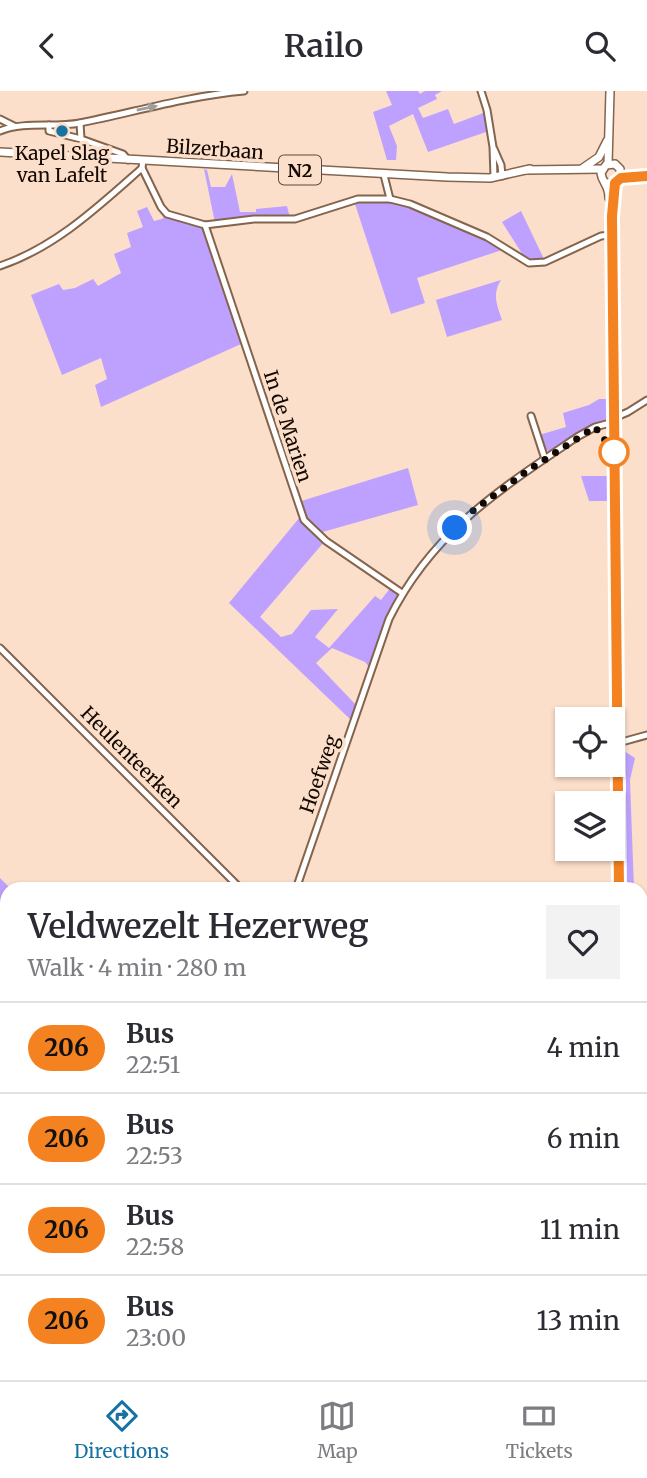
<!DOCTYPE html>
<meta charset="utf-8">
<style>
:root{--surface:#fff;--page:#f2f2f3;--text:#2b2b33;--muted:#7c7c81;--line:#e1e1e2;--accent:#1572a1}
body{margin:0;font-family:Merriweather,serif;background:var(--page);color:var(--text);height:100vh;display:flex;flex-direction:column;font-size:26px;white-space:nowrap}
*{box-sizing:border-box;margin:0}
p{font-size:23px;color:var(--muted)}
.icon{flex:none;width:38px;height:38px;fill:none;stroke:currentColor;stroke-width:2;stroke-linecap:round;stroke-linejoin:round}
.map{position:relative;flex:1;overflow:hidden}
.drawer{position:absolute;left:0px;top:791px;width:648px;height:499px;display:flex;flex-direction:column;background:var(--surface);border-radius:21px 21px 0 0;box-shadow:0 2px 5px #0004}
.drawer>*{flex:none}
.badge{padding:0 14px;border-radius:23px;font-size:24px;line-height:46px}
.tools{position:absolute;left:555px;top:616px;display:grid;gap:14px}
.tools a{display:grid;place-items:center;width:70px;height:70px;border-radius:0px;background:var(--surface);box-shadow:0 2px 5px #0004;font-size:35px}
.you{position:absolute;width:35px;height:35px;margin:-18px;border:5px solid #fff;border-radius:50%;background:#1a73e8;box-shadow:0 0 0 10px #1a73e833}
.map>.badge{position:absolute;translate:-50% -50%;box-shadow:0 0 0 4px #fff}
.round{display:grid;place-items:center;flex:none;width:74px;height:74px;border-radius:0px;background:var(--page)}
.headline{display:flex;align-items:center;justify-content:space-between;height:119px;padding:0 28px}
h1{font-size:33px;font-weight:600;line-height:52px}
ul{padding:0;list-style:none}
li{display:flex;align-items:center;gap:21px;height:91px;padding:0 28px;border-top:2px solid var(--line)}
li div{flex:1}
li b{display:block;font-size:26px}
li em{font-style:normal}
li .badge{min-width:77px;font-weight:700;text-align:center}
header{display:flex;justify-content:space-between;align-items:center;height:91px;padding:0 28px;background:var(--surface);font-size:32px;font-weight:600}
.tab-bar{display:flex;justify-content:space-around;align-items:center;height:98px;border-top:2px solid var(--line);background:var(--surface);font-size:19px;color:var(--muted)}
.tab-bar a{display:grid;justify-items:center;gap:4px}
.tab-bar .selected{color:var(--accent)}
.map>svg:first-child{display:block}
</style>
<header><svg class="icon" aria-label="back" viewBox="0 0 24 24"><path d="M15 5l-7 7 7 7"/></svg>Railo<svg class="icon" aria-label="search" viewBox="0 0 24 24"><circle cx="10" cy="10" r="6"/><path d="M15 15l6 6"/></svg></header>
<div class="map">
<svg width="647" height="1289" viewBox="0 0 647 1289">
<rect width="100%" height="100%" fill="#fcdfca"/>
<g fill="#bea1ff">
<path d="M 386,0 L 418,0 L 420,3 L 425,0 L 442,0 L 435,4 L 437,8 L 418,17 L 423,27 L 448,18 L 454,33 L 486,21 L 489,40 L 428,61 L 413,23 L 389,35 L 397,55 L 396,69 L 387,69 L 373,21 L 392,14 Z"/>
<path d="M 204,78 L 207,79 L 211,96 L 225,96 L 232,83 L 240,121 L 256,121 L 256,118 L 287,115 L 290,127 L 215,132 Z"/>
<path d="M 354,110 C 366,110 380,108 392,111 C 423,116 476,141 502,159 L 417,187 L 425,212 L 391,223 Z"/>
<path d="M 147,116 L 154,130 L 162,128 L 166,124 L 202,137 L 241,253 L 101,316 L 95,294 L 107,288 L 101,267 L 62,284 L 31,204 L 59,193 L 63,199 L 75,197 L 93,188 L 98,195 L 121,182 L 114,163 L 131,156 L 127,142 L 143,136 L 137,120 Z"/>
<path d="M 521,120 L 544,168 L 526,169 L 502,131 Z"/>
<path d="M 501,189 C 492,203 497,214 502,229 L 447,246 L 436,209 Z"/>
<path d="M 599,308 L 607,308 L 608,329 L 581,341 L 551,361 L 543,357 L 539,344 L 566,336 L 563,322 L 589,314 Z"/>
<path d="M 408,377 L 418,414 L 319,442 L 306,430 L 298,411 Z"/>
<path d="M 581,385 L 610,385 L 610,410 L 589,410 Z"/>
<path d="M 300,426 L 307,436 L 324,451 L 260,526 L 281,546 L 292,543 L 311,519 L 338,518 L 315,546 L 329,557 L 375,505 L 381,509 L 391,496 L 398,504 L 370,577 L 365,571 L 332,557 L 316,572 L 357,615 L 352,630 L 229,512 Z"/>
<path d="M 624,660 L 635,667 L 630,689 L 634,798 L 624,798 L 621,661 Z"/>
<path d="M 0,787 L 11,798 L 7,798 L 7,874 L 0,868 Z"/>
<path d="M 640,930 L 644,968 L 647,971 L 647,1092 L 640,1093 Z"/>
<path d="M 3,1001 L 7,1007 L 7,1065 L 0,1056 L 0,1003 Z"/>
<path d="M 7,1149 L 7,1283 L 110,1283 L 113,1289 L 0,1289 L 0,1154 Z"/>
</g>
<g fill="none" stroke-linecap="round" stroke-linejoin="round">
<g stroke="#32a7e5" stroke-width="2">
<path d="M 640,1089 L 647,1089"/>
<path d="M 50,1289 L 60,1283"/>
</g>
<defs>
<g id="minor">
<path d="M 481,0 L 487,19 L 493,56 L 494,86"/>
<path d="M 0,28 L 14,35"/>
<path d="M 80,32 L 81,48 L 123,63 L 128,69"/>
<path d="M 49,34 L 49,40 L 81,48"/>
<path d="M 0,40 C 25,30 53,37 80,32 C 135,21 188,5 244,0"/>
<path d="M 494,58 L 501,74 L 502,85"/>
<path d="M 142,77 L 161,116 L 167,123 L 205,134 L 254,128 L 295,128 L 358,108 L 390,108 L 410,113 L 487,146 L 529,172 L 545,171 L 601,145 L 611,144"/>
<path d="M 384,84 L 390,108"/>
<path d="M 205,134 L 304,429 L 326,450 L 402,502"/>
<path d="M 0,175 C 56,156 99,115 142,77 L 143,69"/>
<path d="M 531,325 L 545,368"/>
<path d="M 614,327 L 628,321 L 647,309"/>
<path d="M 0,557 L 241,798"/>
<path d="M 618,652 L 647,644"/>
<path d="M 296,798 L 389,528 C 432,441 499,399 577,346 L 595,336 L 614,331"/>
<path d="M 640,1095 L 647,1095"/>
<path d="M 0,1096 L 7,1092"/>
<path d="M 0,1116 L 7,1117"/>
<path d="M 186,1289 L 197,1283"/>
</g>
<g id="major">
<path d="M 0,61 L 447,86 L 490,87 L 530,78"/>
<path d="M 608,73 L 610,0"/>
<path d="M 583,77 L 599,66 L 607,50"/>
<path d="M 526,79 L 602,78"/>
<path d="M 621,87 L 647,85"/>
<path d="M 607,92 L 617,92 L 621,87 L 620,78 L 615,73 L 606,74 L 601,82 C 602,92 609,93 609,107"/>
<path d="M 615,92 L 611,144 L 619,798"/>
<path d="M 625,1283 L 625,1289"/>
</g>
</defs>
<use href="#minor" stroke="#84644d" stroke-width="9"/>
<use href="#major" stroke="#84644d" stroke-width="10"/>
<use href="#minor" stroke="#fff" stroke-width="5"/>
<use href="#major" stroke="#fff" stroke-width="7"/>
</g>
<defs><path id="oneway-solid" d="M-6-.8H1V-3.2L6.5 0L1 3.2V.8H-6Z" transform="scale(1.75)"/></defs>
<use fill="#a19d9a" href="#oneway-solid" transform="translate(147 17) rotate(-12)"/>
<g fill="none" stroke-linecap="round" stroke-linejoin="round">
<defs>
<path id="line" d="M 619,798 L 612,125 L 615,92 L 621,87 L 647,85"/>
</defs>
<use href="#line" stroke="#fff" stroke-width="16"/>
<use href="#line" stroke="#f58220" stroke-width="10"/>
<path stroke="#140902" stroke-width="7" stroke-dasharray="0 12.6" d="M 455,437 L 466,425 L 527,380 L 595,336 L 614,361"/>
</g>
<circle fill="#1572a1" stroke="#fcdfca" stroke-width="2.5" cx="62" cy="40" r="7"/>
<circle fill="#fff" stroke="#f58220" stroke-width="3.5" cx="614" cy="361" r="14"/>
<g text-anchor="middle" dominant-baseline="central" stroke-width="7" stroke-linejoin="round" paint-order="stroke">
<rect fill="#fcdfca" stroke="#5a493e" stroke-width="2" x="279" y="64.5" width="42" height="29" rx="5"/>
<g font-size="18" font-weight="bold" fill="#140902">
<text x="300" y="79">N2</text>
</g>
<g font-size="19" fill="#140902" stroke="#fcdfca">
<text transform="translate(215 58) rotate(4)">Bilzerbaan</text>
<text transform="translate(288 335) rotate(72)">In de Marien</text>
<text transform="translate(132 666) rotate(45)">Heulenteerken</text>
<text transform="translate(319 683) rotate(-71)">Hoefweg</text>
</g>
<g font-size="19" fill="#140902" stroke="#fcdfca">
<text x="62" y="62">Kapel Slag<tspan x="62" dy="22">van Lafelt</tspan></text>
</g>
</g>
</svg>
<div class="tools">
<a><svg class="icon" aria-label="locate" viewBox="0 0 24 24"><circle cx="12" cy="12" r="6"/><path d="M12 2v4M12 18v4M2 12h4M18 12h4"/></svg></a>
<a><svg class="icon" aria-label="layers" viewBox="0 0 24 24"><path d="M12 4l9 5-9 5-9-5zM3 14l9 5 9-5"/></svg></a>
</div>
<div class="you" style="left:455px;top:437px"></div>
<section class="drawer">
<div class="headline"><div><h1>Veldwezelt Hezerweg</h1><p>Walk · 4 min · 280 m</p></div><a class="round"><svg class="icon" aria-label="heart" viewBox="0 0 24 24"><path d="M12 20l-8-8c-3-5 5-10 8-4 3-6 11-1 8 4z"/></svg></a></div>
<ul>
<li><span class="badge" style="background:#f58220;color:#111">206</span><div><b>Bus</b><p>22:51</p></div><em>4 min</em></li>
<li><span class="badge" style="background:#f58220;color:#111">206</span><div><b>Bus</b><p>22:53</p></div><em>6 min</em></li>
<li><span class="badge" style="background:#f58220;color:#111">206</span><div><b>Bus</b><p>22:58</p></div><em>11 min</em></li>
<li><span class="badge" style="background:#f58220;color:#111">206</span><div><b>Bus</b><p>23:00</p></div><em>13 min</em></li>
</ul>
</section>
</div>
<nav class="tab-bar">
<a class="selected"><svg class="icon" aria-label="directions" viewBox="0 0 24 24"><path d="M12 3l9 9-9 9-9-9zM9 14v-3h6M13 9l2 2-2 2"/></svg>Directions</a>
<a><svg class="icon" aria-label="map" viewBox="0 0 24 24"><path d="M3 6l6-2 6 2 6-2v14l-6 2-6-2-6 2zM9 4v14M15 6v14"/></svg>Map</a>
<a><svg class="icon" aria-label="tickets" viewBox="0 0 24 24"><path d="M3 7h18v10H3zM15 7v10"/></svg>Tickets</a>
</nav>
